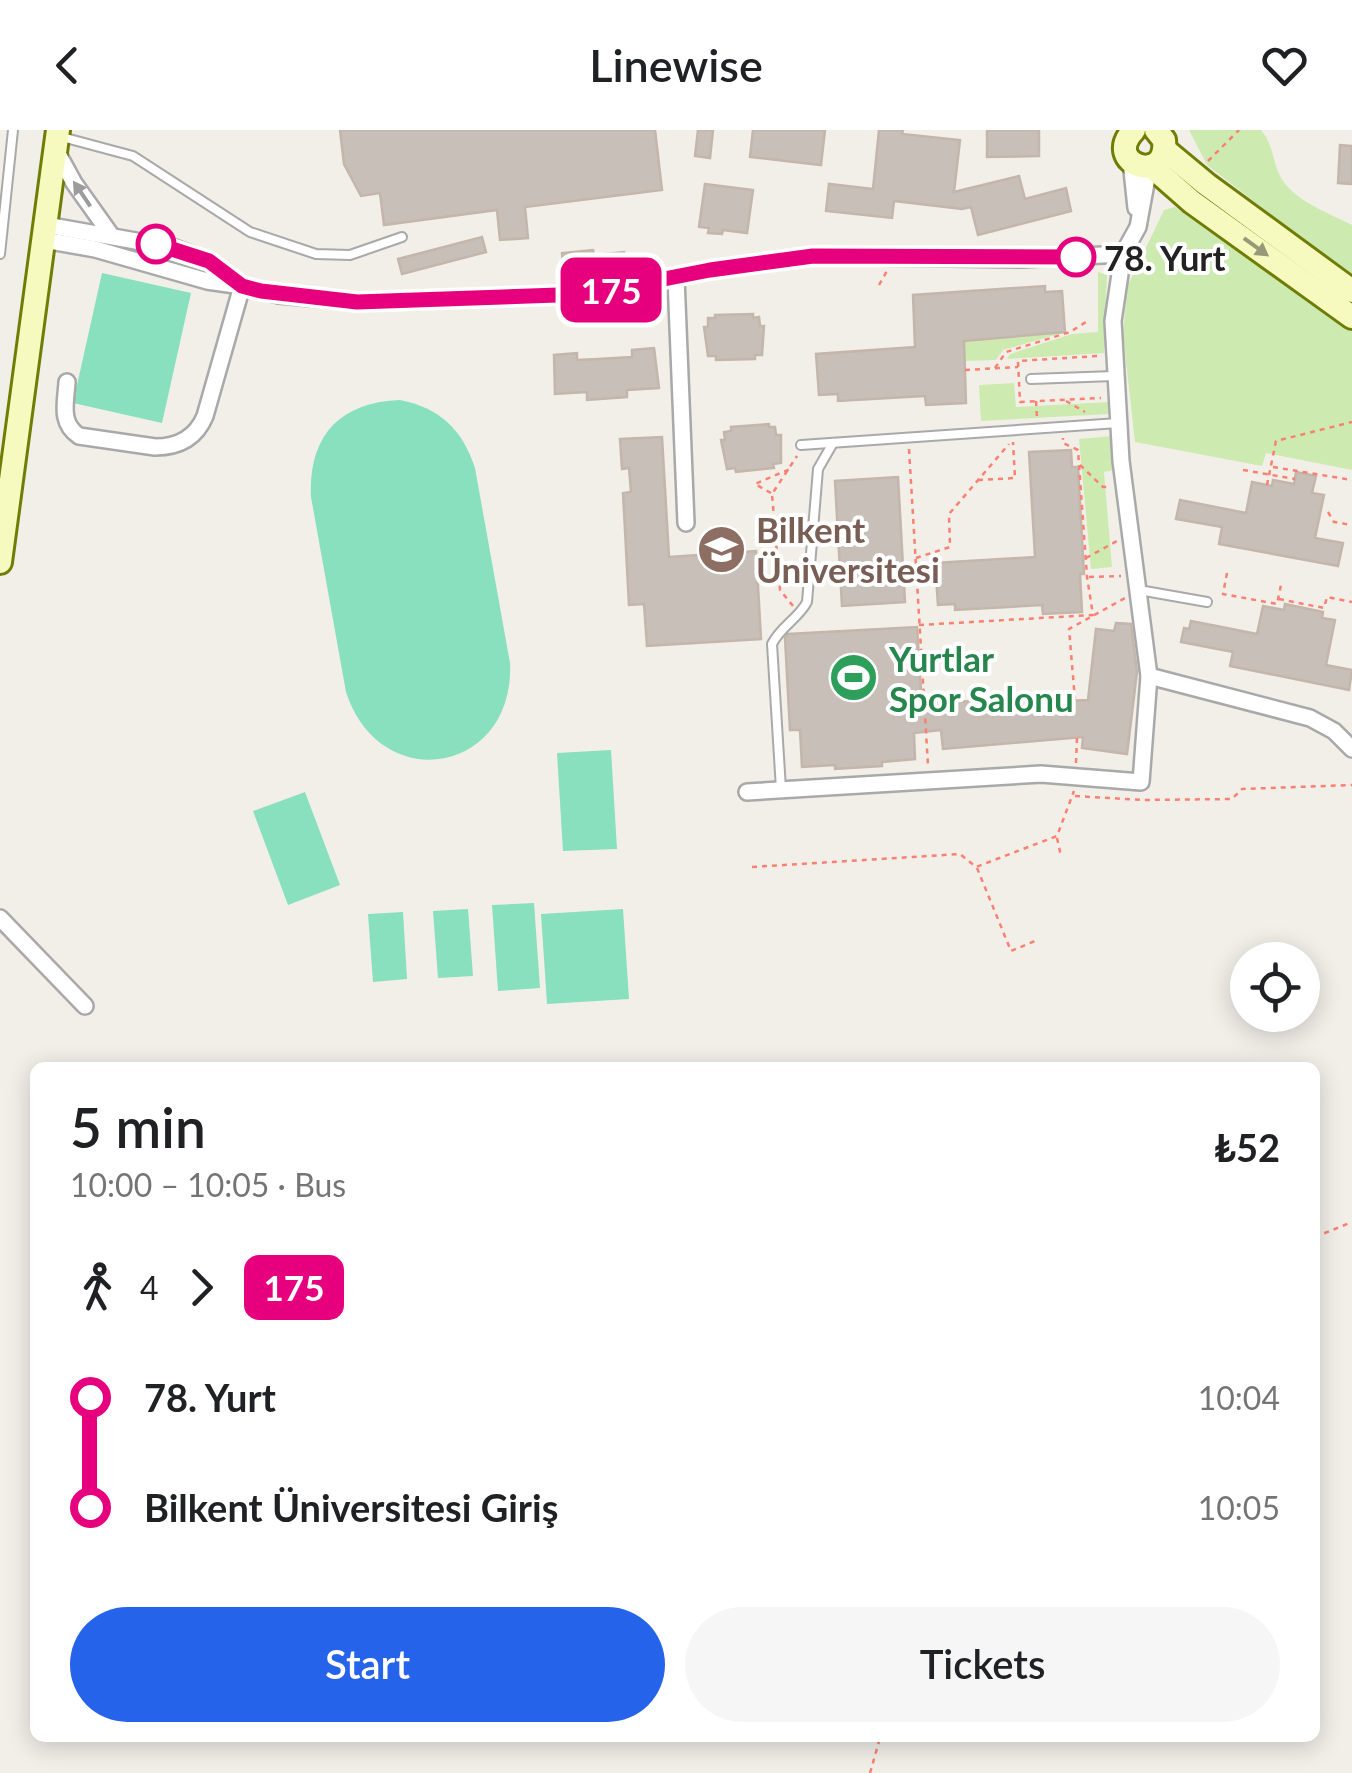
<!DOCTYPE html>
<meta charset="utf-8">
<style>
:root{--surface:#fff;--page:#f6f6f6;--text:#202124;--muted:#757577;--accent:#2563eb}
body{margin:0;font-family:Lato,sans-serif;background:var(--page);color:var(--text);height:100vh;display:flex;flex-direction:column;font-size:38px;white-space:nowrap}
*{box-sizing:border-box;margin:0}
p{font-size:32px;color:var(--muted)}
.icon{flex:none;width:55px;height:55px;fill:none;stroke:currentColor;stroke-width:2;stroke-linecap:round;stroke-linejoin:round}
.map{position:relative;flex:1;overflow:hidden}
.sheet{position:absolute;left:30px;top:932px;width:1290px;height:680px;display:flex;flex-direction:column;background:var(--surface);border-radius:15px;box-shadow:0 5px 25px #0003}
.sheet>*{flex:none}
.badge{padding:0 20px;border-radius:15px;font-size:35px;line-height:65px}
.buttons{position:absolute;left:1230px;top:812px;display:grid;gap:20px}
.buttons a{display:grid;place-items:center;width:90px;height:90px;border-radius:50%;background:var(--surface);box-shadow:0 5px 25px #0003;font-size:50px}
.map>.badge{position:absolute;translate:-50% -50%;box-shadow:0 0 0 5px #fff}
.legs{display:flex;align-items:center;gap:15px;height:110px;padding:0 40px;font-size:32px}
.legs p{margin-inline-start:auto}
.head{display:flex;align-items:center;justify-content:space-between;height:170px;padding:0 40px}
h1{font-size:55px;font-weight:600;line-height:75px}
.cta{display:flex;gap:20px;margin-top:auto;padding:20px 40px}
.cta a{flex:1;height:115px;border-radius:60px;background:var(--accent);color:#fff;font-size:40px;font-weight:600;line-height:115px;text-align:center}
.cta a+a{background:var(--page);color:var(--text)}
ul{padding:0 40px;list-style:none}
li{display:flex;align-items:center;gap:35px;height:110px;font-size:38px}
li i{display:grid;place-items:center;width:15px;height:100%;margin:0 12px;background:currentColor}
li i::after{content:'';width:25px;height:25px;margin:-12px;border:8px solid;border-radius:50%;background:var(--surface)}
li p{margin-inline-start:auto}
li:first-child i{background:linear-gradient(#0000 50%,currentColor 0)}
li:last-child i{background:linear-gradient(currentColor 50%,#0000 0)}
header{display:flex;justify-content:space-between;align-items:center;height:130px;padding:0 40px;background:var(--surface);font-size:45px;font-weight:600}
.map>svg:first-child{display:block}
</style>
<header><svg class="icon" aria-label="back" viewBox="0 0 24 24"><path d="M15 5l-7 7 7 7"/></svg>Linewise<svg class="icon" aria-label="heart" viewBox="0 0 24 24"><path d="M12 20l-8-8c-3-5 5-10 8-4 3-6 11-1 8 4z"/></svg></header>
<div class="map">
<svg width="1352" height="1643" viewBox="0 0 1352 1643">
<rect width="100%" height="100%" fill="#f2efe9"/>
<g fill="#cdebb0">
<path d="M 1189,0 L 1261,0 C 1273,14 1272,28 1279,44 C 1291,70 1329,83 1352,95 L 1352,147 L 1207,35 Z"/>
<path d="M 1175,77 L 1352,201 L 1352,340 L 1266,323 L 1262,336 L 1135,312 L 1123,204 L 1127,157 L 1164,80 Z"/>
<path d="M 1098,142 L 1107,145 L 1104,223 L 1007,229 L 1010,224 L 1072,204 L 1098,202 Z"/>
<path d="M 1062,203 L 1003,220 L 996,230 L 964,231 L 964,211 Z"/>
<path d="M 1014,253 L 1016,277 L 1110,272 L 1110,284 L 981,291 L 979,255 Z"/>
<path d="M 1112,306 L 1115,340 L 1104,342 L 1112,437 L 1091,439 L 1079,309 Z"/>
</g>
<g fill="#88e0be">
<path d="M 102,143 L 191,163 L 162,293 L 73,273 Z"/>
<path d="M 400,270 C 440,278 462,299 475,338 L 510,533 C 515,644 380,667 346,562 L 311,367 C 308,307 339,272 400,270 Z"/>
<path d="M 611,620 L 617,719 L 563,721 L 557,623 Z"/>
<path d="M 305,662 L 340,755 L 288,775 L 253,681 Z"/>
<path d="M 534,773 L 540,858 L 498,861 L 492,775 Z"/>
<path d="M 468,779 L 473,846 L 438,848 L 433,781 Z"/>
<path d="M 623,779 L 629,869 L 547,874 L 541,784 Z"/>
<path d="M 403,782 L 407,849 L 373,852 L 368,784 Z"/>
</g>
<g fill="#c7bfb8" stroke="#c4b6ab" stroke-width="2.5">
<path d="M 340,0 L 655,0 L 662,60 L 525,77 L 528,108 L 500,110 L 497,80 L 384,95 L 380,63 L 361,66 L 344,34 Z"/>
<path d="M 698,0 L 713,0 L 710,28 L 695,26 Z"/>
<path d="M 753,0 L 825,0 L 821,35 L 750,27 Z"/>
<path d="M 879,0 L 903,0 L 902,4 L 960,10 L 954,62 L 1019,46 L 1025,69 L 1066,58 L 1071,81 L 978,105 L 971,77 L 962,79 L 894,71 L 892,88 L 826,81 L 829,54 L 873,59 Z"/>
<path d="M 987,0 L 1039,0 L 1039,26 L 987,27 Z"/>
<path d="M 1340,15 L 1352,16 L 1352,54 L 1338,53 Z"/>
<path d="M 705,54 L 753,60 L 747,103 L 723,100 L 722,104 L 708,103 L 709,98 L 699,97 Z"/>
<path d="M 482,107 L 486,122 L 402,144 L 398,129 Z"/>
<path d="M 593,120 L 594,125 L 624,122 L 626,138 L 564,146 L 562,123 Z"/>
<path d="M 1045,156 L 1045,162 L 1062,161 L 1065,202 L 964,211 L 966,273 L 926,275 L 925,266 L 838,271 L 838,264 L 819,265 L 816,224 L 915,217 L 913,165 Z"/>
<path d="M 753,184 L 753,188 L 759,187 L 760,196 L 764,196 L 762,225 L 755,225 L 755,229 L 716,230 L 716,226 L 708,226 L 704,197 L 708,197 L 708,188 L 715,188 L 715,185 Z"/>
<path d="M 654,218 L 659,258 L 627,260 L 627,267 L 587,270 L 587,262 L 555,264 L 554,225 L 577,223 L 577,230 L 598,229 L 632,227 L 632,220 Z"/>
<path d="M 769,294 L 769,297 L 775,297 L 776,305 L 781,305 L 781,333 L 773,334 L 774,338 L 736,342 L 735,338 L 727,339 L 721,310 L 725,310 L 724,302 L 731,301 L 731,297 Z"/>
<path d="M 662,307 L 669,427 L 756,421 L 761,509 L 647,516 L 644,474 L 629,475 L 623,363 L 631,362 L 629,338 L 622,339 L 620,309 Z"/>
<path d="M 1071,320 L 1072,337 L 1078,337 L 1084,444 L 1080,444 L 1082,482 L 1043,484 L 1042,475 L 955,480 L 955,474 L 938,475 L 935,433 L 1035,427 L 1029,322 Z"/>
<path d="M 1296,342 L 1316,346 L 1312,363 L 1324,365 L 1315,408 L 1343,413 L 1338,436 L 1219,414 L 1222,397 L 1176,389 L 1180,370 L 1246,383 L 1252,352 L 1272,356 L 1273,350 L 1294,354 Z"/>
<path d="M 898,347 L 905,472 L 842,476 L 835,351 Z"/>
<path d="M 1285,474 L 1323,482 L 1322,488 L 1335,490 L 1326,535 L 1352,540 L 1349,560 L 1230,536 L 1233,522 L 1181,512 L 1184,498 L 1189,499 L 1191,491 L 1257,504 L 1263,476 L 1284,480 Z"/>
<path d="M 1116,493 L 1131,494 L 1137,542 L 1127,624 L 1082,618 L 1083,607 L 943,619 L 941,600 L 914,603 L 915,629 L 882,632 L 882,636 L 835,639 L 835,635 L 802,637 L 800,600 L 790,600 L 785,508 L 788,504 L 917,497 L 922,575 L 1064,563 L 1065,571 L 1088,570 L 1096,499 L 1114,501 Z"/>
</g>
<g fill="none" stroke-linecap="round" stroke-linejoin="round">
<defs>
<g id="lane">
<path d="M 62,7 L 133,26 L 250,102 L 316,124 L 350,125 L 402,107"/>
<path d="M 0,124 L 13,0"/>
<path d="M 1031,249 L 1114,246"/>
<path d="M 801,315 L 1118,293"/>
<path d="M 1139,460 L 1207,472"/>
<path d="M 781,659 L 772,514 C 781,496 798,489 807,472 L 818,339 L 833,313"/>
</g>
<g id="street">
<path d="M 56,20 L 74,53 L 111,105"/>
<path d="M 1131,31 L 1136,78"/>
<path d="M 46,95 L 175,118 L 209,131 L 239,153"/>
<path d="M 44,110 L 95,119 L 207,151 L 242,156 L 279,165 L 357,172 L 587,164 L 709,140 L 813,126 L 1021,129 L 1123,124"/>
<path d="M 676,148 L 686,393"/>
<path d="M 67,252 C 66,272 59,293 79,306 L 155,317 C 178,317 196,308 205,286 L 242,156"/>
<path d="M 1149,546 L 1310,588 L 1334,601 L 1352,619"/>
<path d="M 747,662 L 1041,644 L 1141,652 L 1149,546 L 1121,331 L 1113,191 L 1123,124 L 1138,97 L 1149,37"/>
<path d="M 0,788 L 85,876"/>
</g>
<g id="secondary">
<path d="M 1134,0 C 1101,34 1169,57 1164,10 L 1156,0"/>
<path d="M 1165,20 L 1206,54 L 1352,161"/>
<path d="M 1151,36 L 1192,72 L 1352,187"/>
<path d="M 0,432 L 58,0"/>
</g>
</defs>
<use href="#lane" stroke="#a9a9a9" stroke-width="12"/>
<use href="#street" stroke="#a9a9a9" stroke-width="20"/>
<use href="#secondary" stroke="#707d05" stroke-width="28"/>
<g stroke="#fa8072" stroke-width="2.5" stroke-dasharray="5 5" stroke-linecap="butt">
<path d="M 1208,31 L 1239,0"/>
<path d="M 879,155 L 887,141"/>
<path d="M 1097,226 L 1018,231 L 1020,272 L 1101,268"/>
<path d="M 995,238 L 1006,222 L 1070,202 L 1086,192"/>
<path d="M 965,240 L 1018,237"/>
<path d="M 1036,271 L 1037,287"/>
<path d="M 1066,271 L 1085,282"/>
<path d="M 909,319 L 928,635"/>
<path d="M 1080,335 L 1103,357 L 1108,357"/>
<path d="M 1273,337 L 1352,350"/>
<path d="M 1243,340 L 1295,349"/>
<path d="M 978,350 L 1015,348 L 1013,312"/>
<path d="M 1267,355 L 1276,311 L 1352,292"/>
<path d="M 771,363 L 755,354 L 790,339"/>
<path d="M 1328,382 L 1334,392 L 1352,395"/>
<path d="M 916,428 L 950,417 L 949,384 L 1009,314"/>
<path d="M 1086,428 L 1117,411"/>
<path d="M 1227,443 L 1223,464 L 1277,474 L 1281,455"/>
<path d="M 1089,447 L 1121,446"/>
<path d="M 1279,469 L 1324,478 L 1327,467 L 1352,472"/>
<path d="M 793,476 L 780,460 L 772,364 L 797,326"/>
<path d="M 919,495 L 1093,485 L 1087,447 L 1078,320 L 1063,313 L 1063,308"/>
<path d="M 1075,570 L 1069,499 L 1125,468"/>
<path d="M 1076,633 L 1077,607"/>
<path d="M 1075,666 L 1143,670 L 1232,669 L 1242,659 L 1352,655"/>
<path d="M 1057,708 L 1061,726"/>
<path d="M 752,737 L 960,724 L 976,737 L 1057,706 L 1074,661"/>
<path d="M 977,738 L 1011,821 L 1035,811"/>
<path d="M 1315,1107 L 1352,1092"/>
<path d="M 870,1643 L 880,1608"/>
</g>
<use href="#lane" stroke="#fff" stroke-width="8"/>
<use href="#street" stroke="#fff" stroke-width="15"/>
<use href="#secondary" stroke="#f7fabf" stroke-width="22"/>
</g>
<defs><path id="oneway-solid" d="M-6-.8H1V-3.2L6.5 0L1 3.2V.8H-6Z" transform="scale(2.5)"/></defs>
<use fill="#9c9c9c" href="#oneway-solid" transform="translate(82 64) rotate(-124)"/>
<use fill="#979978" href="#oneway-solid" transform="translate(1256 117) rotate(36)"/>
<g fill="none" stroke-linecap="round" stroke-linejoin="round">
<defs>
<path id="line-1" d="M 156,114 L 209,131 L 242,156 L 261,161 L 357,172 L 587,164 L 710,140 L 813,126 L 1076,127"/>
</defs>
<use href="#line-1" stroke="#fff" stroke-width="22"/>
<use href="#line-1" stroke="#e6007e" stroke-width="15"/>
</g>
<defs>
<symbol id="university-disc" viewBox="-11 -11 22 22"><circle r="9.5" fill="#8d6e63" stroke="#fff"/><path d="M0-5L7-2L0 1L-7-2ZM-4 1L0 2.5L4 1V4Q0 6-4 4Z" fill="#fff"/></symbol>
<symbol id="stadium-disc" viewBox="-11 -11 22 22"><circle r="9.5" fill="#2e9e5b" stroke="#fff"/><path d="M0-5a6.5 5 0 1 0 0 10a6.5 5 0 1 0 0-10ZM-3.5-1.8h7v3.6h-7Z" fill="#fff"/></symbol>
</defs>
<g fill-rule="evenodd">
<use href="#university-disc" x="694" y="392" width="55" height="55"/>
<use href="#stadium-disc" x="826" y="520" width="55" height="55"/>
</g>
<g fill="#fff" stroke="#e6007e" stroke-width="5">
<circle cx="156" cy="114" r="18"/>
<circle cx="1076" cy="127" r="18"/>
</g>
<g text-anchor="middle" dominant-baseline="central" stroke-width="8" stroke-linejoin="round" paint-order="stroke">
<g font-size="35" font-weight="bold" fill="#222" stroke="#fff" text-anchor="start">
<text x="1104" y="127">78. Yurt</text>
</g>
<g font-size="35" font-weight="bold" fill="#785e54" stroke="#fff" text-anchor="start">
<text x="756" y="399">Bilkent<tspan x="756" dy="40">Üniversitesi</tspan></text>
</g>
<g font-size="35" font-weight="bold" fill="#27864d" stroke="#fff" text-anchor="start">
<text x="889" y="528">Yurtlar<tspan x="889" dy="40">Spor Salonu</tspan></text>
</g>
</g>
</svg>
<div class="buttons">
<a><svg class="icon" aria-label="locate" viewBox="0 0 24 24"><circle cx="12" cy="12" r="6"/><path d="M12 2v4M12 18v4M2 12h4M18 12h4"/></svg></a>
</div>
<b class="badge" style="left:611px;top:160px;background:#e6007e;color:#fff">175</b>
<section class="sheet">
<div class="head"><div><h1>5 min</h1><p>10:00 – 10:05 · Bus</p></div><b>₺52</b></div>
<div class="legs"><svg class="icon" aria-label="walk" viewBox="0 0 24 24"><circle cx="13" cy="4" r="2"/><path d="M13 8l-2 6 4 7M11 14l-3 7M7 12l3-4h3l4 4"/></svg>4<svg class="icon" aria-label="forward" viewBox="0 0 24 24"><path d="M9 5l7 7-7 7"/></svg><b class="badge" style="background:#e6007e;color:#fff">175</b></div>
<ul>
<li><i style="color:#e6007e"></i><b>78. Yurt</b><p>10:04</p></li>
<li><i style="color:#e6007e"></i><b>Bilkent Üniversitesi Giriş</b><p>10:05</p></li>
</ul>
<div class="cta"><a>Start</a><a>Tickets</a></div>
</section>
</div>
